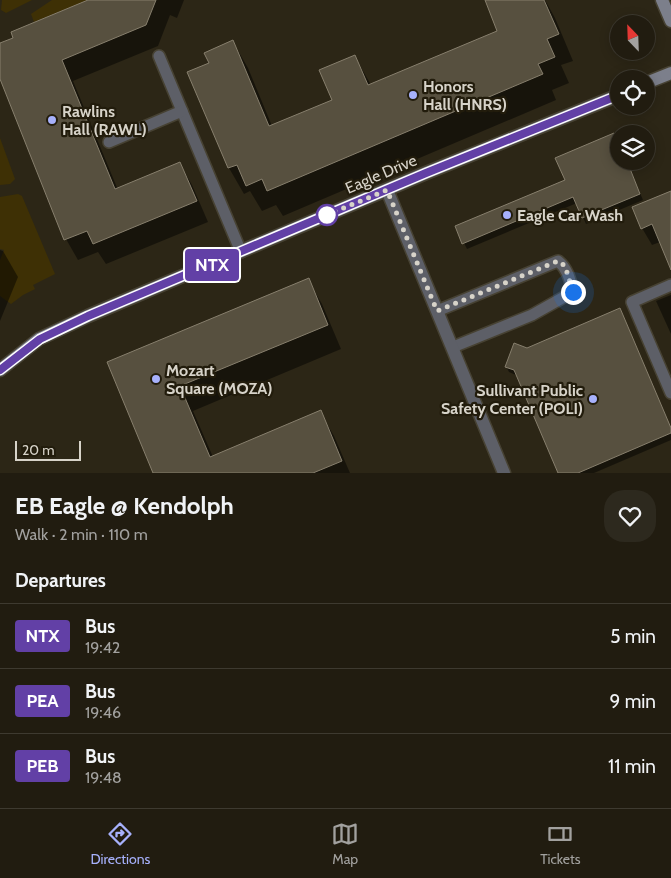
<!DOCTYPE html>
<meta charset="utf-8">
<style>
:root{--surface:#211c10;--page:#2d291e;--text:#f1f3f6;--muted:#a2a19f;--line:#3e3a30;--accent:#a7b1fc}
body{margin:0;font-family:Cabin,sans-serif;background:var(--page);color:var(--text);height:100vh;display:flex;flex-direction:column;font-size:19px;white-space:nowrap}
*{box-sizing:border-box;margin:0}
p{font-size:16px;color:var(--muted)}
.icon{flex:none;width:28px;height:28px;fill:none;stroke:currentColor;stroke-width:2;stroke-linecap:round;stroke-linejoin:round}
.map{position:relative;height:473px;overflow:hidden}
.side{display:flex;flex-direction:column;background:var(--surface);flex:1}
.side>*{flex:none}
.badge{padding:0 10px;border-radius:4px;font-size:18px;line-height:32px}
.needle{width:32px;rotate:337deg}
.fabs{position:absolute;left:610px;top:15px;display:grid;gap:10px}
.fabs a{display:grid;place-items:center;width:45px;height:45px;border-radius:50%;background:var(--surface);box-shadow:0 2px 12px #0003,0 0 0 1px var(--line);font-size:25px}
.scale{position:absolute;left:15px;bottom:12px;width:66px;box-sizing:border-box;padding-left:5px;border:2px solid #d7d3c9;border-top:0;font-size:14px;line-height:18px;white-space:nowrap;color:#d7d3c9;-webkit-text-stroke:4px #221c0c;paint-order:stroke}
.you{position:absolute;width:25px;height:25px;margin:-12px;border:4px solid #fff;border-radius:50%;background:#1a73e8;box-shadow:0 0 0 8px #1a73e833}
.map>.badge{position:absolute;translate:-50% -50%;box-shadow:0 0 0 2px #fff}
h2{padding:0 15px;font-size:19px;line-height:45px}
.round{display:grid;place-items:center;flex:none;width:52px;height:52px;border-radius:20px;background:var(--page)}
.headline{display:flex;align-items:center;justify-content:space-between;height:85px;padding:0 15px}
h1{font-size:24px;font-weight:800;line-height:38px}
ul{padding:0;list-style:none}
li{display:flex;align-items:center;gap:15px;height:65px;padding:0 15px;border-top:1px solid var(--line)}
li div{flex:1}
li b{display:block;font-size:19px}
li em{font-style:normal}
li .badge{min-width:55px;font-weight:700;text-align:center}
.tabs{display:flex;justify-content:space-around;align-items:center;height:70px;border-top:1px solid var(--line);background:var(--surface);font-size:14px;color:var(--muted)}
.tabs a{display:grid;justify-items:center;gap:2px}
.tabs .selected{color:var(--accent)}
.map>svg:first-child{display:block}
</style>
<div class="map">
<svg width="671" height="473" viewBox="0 0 671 473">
<rect width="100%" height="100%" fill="#2c2616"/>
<g fill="#3e3005">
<path d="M 2,0 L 32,0 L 6,13 L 1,10 Z"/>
<path d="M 52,0 L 88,0 L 34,22 L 31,14 Z"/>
<path d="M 0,138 L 15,179 L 10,184 L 0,185 Z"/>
<path d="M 18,194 L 22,196 L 55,274 L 33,285 L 35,289 L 23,295 L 11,304 L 0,296 L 0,260 L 4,250 L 0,249 L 0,197 Z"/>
</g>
<g fill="#0007">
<path d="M 91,0 L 184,0 L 177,18 L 170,15 L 158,46 L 73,81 L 118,190 L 180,164 L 192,185 L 208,222 L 106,264 L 98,252 L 78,260 L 66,239 L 0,76 L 0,44 Z"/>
<path d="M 487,0 L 545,0 L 555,18 L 573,61 L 561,65 L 569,83 L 552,90 L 556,100 L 283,216 L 276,205 L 262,211 L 250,191 L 244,194 L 229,168 L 188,73 L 210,63 L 233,42 L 248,68 L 272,126 L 334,100 L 355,57 L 371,85 L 499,31 Z"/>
<path d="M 619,161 L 626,161 L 643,200 L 586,224 L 577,203 L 467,249 L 464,243 L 566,181 Z"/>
<path d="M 671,192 L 671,268 L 660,242 L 652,245 L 642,228 Z"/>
<path d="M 0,250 L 3,251 L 18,277 L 0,321 Z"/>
<path d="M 308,280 L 322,304 L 341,349 L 193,411 L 213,457 L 320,412 L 334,436 L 350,473 L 154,473 L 108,363 Z"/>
<path d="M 671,295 L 671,334 L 656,301 Z"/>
<path d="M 506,366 L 671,428 L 671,440 L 594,473 L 559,473 L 518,376 L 509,372 Z"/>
</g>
<g fill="#57503f" stroke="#877f6d">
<path d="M 88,0 L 156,0 L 146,25 L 62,60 L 115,189 L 180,162 L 197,201 L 93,244 L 87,231 L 64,240 L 0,79 L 0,43 L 13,38 L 11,32 Z"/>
<path d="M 485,0 L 544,0 L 559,34 L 547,39 L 555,57 L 538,64 L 543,74 L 267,191 L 262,179 L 246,186 L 237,165 L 228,168 L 187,72 L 209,63 L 204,53 L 233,40 L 269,126 L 332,100 L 319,70 L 355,55 L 368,85 L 497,31 Z"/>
<path d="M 614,133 L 619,143 L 619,161 L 627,161 L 640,194 L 582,218 L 573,197 L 462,244 L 455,226 L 565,180 L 555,158 Z"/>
<path d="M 671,191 L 671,270 L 652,224 L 641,229 L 632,207 Z"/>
<path d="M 309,278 L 328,325 L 180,386 L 210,457 L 321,410 L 342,461 L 313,473 L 153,473 L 107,362 Z"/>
<path d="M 620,308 L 671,428 L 671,433 L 578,473 L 558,473 L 514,370 L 505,367 L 514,343 L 527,348 Z"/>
</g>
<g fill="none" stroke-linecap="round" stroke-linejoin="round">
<defs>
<g id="lane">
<path d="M 159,56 L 241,252"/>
<path d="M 109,142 L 182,111"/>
<path d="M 671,285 L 632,302 L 671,393"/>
<path d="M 437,311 L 558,261 C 568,269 570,280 573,292 L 532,315 L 453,347"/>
</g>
<path id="street" d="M 387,190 L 504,473"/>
<g id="secondary">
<path d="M 662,0 L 671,21"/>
<path d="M 646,83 L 671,73"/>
<path d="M 0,370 L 39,339 L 88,316 L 426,173 L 619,95"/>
</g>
</defs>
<use href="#lane" stroke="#474233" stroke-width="14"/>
<use href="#street" stroke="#474233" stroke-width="15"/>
<use href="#secondary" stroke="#474233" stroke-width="15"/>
<use href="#lane" stroke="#5d5f67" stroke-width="11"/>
<use href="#street" stroke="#5d5f67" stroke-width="12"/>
<use href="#secondary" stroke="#7c7f8b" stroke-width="12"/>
</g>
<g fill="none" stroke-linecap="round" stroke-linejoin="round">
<defs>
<path id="line" d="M 0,370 L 40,339 L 88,316 L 426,173 L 619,95"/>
</defs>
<use href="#line" stroke="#fff" stroke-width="11"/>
<use href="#line" stroke="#6240a6" stroke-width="8"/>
<path stroke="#d7d3c9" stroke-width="5" stroke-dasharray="0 9" d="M 327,215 L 387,190 L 437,311 L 558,261 L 565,266 L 573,292"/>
</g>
<g fill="#a7b1fc" stroke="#221c0c" stroke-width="2">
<circle cx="413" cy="95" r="5"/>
<circle cx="52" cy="120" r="5"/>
<circle cx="507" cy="215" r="5"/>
<circle cx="156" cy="379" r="5"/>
<circle cx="593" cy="399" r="5"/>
</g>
<circle fill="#fff" stroke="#6240a6" stroke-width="2.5" cx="327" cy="215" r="10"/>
<g text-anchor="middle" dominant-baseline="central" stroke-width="4.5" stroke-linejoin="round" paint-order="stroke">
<g font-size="16" font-weight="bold" fill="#d7d3c9" stroke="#221c0c" text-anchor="start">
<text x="423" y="86">Honors<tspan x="423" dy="18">Hall (HNRS)</tspan></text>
<text x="62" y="111">Rawlins<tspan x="62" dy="18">Hall (RAWL)</tspan></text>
<text x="517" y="215">Eagle Car Wash</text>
<text x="166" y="370">Mozart<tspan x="166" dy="18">Square (MOZA)</tspan></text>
<text x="583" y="390" text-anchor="end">Sullivant Public<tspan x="583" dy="18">Safety Center (POLI)</tspan></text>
</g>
<g font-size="16" fill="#d7d3c9" stroke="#221c0c">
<text transform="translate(381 174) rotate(-23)">Eagle Drive</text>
</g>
</g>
</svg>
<div class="fabs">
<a><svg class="needle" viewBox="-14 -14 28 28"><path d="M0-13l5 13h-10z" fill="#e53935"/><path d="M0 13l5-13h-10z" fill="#a2a19f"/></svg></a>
<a><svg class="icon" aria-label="locate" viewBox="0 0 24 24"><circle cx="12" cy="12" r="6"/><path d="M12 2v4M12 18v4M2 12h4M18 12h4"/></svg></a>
<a><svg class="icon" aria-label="layers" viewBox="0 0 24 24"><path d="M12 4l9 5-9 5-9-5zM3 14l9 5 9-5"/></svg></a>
</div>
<div class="scale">20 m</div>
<div class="you" style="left:573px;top:292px"></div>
<b class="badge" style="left:212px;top:265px;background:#6240a6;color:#fff">NTX</b>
</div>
<section class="side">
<div class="headline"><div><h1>EB Eagle @ Kendolph</h1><p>Walk · 2 min · 110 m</p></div><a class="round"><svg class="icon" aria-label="heart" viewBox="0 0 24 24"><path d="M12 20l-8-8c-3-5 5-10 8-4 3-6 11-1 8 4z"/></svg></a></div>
<h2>Departures</h2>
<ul>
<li><span class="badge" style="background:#6240a6;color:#fff">NTX</span><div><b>Bus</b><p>19:42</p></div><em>5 min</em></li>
<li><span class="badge" style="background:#6240a6;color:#fff">PEA</span><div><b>Bus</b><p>19:46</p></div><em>9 min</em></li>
<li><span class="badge" style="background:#6240a6;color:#fff">PEB</span><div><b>Bus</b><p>19:48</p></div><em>11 min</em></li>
</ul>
</section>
<nav class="tabs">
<a class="selected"><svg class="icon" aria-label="directions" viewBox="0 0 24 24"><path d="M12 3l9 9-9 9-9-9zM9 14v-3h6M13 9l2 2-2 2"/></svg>Directions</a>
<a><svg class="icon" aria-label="map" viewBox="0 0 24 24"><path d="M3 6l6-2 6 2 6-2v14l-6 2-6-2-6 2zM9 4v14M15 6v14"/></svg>Map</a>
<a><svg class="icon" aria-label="tickets" viewBox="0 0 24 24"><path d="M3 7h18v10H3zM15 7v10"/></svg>Tickets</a>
</nav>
